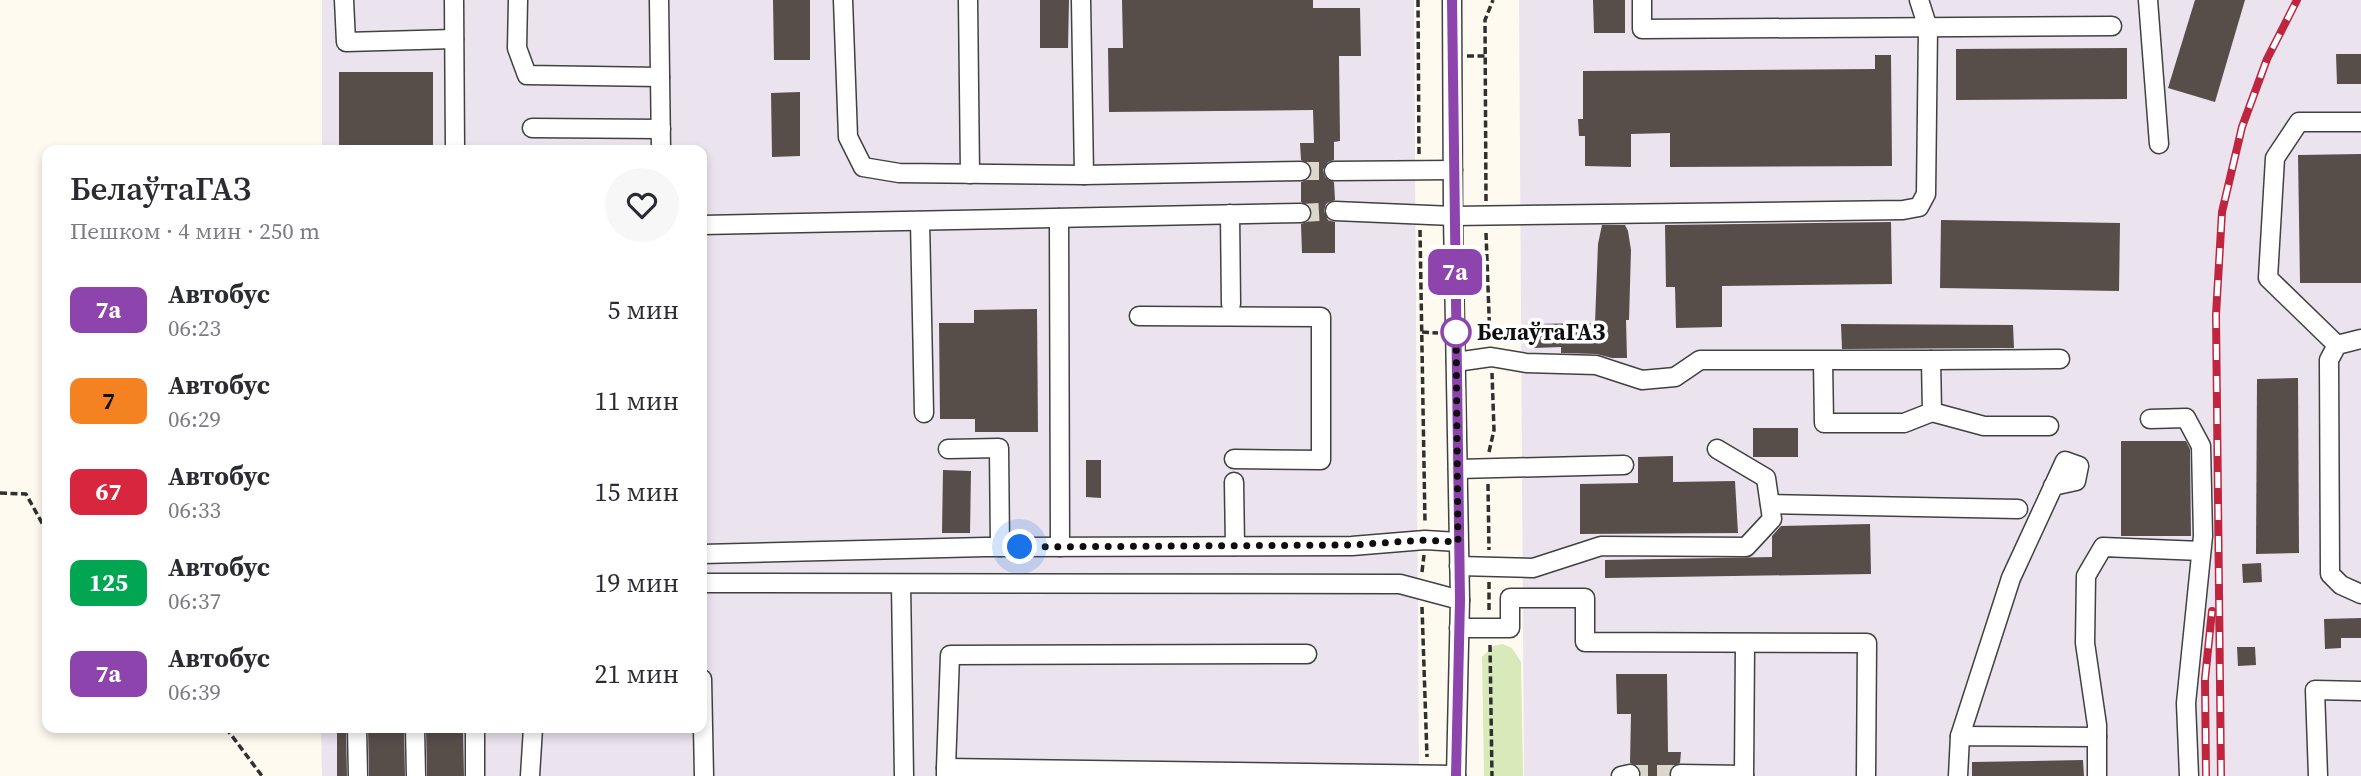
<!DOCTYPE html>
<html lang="ru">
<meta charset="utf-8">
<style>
:root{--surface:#fff;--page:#f7f7f7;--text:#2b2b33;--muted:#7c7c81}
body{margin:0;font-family:"Source Serif 4",serif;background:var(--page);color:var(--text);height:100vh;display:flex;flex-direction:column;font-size:26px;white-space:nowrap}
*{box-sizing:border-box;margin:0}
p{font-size:23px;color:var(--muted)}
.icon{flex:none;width:38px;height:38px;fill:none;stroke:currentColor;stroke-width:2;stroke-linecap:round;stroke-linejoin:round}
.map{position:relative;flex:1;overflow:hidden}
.details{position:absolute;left:42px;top:145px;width:665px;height:588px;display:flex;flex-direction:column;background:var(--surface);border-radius:14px;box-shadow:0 4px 10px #0003}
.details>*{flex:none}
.badge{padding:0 14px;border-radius:10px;font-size:24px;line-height:46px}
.you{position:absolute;width:35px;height:35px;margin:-18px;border:5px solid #fff;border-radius:50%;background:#1a73e8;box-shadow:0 0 0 10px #1a73e833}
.map>.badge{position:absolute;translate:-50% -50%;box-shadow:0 0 0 4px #fff}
.round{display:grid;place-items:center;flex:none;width:74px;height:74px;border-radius:37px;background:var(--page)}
.summary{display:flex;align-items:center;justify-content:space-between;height:119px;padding:0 28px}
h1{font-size:33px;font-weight:600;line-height:52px}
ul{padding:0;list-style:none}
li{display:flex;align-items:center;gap:21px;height:91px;padding:0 28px}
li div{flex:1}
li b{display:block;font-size:26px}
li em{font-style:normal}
li .badge{min-width:77px;font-weight:700;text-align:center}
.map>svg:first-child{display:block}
</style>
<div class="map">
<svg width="2361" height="776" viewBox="0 0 2361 776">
<rect width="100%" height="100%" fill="#fffaef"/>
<g fill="#ebe3ed">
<path d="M 322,0 L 1414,0 L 1419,776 L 322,776 L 321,728 L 702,728 L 702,150 L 322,150 Z"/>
<path d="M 1519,0 L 2361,0 L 2361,776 L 1524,776 Z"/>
</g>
<path fill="#d8eab9" d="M 1503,644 L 1512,648 L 1521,662 L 1523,776 L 1484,776 L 1482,657 L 1493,646 Z"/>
<g fill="#574e4a">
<path d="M 773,0 L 810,0 L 810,60 L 774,60 Z"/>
<path d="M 1040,0 L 1069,0 L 1068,48 L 1040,48 Z"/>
<path d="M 1122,0 L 1313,0 L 1313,8 L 1360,8 L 1361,56 L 1339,56 L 1340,141 L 1334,142 L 1334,160 L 1328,162 L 1323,170 L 1325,177 L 1334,182 L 1335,200 L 1326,204 L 1324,211 L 1328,220 L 1335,222 L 1335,253 L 1302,253 L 1301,224 L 1307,222 L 1312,213 L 1310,207 L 1301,202 L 1301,182 L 1307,180 L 1312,171 L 1310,165 L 1301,160 L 1300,143 L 1314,143 L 1313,110 L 1109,112 L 1108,48 L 1123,48 Z"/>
<path d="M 1593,0 L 1625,0 L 1625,33 L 1594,33 Z"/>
<path d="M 2195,0 L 2245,0 L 2215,102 L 2168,88 Z"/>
<path d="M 2127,48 L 2127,99 L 1956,100 L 1956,49 Z"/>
<path d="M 2336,54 L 2361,54 L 2361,84 L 2337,84 Z"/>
<path d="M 1875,55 L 1891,55 L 1892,166 L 1670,167 L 1670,133 L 1631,134 L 1631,167 L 1585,166 L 1585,136 L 1579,136 L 1578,119 L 1583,119 L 1583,71 L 1875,69 Z"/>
<rect x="339" y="72" width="94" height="78"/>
<path d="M 800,92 L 800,156 L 772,157 L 771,93 Z"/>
<path d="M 2361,154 L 2361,283 L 2300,283 L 2298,155 Z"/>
<path d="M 1941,220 L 2120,223 L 2119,291 L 1940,288 Z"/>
<path d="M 1891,222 L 1892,284 L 1722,286 L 1722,327 L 1676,328 L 1675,287 L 1666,287 L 1665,225 Z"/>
<path d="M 1602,225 L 1625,225 L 1628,231 L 1631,250 L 1629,320 L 1626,320 L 1627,358 L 1612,358 L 1596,354 L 1561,353 L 1561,347 L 1534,348 L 1533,324 L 1595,323 L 1598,244 Z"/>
<path d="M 1037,309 L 1038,432 L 975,432 L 975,419 L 940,419 L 939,323 L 974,323 L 974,310 Z"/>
<path d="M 1841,324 L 2013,325 L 2014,348 L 1842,349 Z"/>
<path d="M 2298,378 L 2299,553 L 2256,554 L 2257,379 Z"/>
<rect x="1753" y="428" width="45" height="29"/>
<path d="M 2121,441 L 2186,441 L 2190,449 L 2191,536 L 2121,536 Z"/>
<path d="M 1673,456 L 1673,482 L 1735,481 L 1738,533 L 1580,534 L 1580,484 L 1638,483 L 1638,457 Z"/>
<path d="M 1086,460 L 1101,460 L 1101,498 L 1086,497 Z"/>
<path d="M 943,470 L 971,471 L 970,533 L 942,533 Z"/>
<path d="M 1870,524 L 1871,574 L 1605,578 L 1605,560 L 1772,557 L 1772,536 L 1781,526 Z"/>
<path d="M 2261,563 L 2262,582 L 2243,583 L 2242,564 Z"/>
<path d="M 2361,618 L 2361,638 L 2341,638 L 2341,648 L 2325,649 L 2324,619 Z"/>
<path d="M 2237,647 L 2255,647 L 2256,665 L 2238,666 Z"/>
<path d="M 1616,674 L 1667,674 L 1668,752 L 1681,752 L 1680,763 L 1671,768 L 1669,776 L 1641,776 L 1639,767 L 1630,763 L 1631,714 L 1617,714 Z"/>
<path d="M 337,728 L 346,728 L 347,776 L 337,776 Z"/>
<path d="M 368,728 L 404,728 L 405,776 L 369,776 Z"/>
<path d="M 426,728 L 463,728 L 464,776 L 427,776 Z"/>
<path d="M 2083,760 L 2084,776 L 1972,776 L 1972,762 Z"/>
</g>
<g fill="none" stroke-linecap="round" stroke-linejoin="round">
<g stroke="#dbd7cd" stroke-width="18" stroke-dasharray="18 9" stroke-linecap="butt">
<path d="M 1301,171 L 1334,171"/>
<path d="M 1301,213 L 1335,211"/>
<path d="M 1630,774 L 1680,774"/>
</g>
<defs>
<g id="minor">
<path d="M 344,0 L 346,42 L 454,39"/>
<path d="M 454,0 L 455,150"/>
<path d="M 518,0 L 517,48 L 527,75 L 660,77"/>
<path d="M 659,0 L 661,150"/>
<path d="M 843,0 L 848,137 L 863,167 L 899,173 L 1084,175 L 1301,171"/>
<path d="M 968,0 L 970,174"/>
<path d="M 1081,0 L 1084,175"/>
<path d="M 1452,0 L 1453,216 L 1460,600 L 1456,776"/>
<path d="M 1642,0 L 1642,29 L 2112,26"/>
<path d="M 2148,0 L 2159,144"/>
<path d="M 532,128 L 661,129"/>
<path d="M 1334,171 L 1453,170"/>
<path d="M 1335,211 L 1453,216 L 1903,210 L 1919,207 L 1926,194 L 1928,28 L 1919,0"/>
<path d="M 1230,214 L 1231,304"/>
<path d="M 1059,218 L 1060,547"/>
<path d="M 920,221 L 924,413"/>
<path d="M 702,225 L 1301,213"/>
<path d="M 1139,316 L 1321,317 L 1321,460 L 1234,459"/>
<path d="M 2361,339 L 2337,345 L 2329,360 L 2330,574 L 2341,585 L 2361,594"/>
<path d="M 2337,345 L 2268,278 L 2275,158 L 2299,122 L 2361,122"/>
<path d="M 1931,360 L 2060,359"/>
<path d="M 1456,362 L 1491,357 L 1526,363 L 1596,365 L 1642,380 L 1675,377 L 1700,360 L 1931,360 L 1932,412 L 1904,423 L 1824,423 L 1823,360"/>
<path d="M 1932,412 L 1984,426 L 2049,426"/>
<path d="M 2150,419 L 2186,418 L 2201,446 L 2203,536 L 2186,703 L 2189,776"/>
<path d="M 948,449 L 999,448 L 1000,547"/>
<path d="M 1458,469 L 1624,465"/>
<path d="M 1234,482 L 1235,546"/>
<path d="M 1770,504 L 2018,509"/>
<path d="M 702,554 L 985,547 L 1352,546 L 1425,540 L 1458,542"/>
<path d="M 1459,566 L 1533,568 L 1601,546 L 1746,547 L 1772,519 L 1766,478 L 1717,449"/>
<path d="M 702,583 L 1400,584 L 1460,600"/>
<path d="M 901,584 L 904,776"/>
<path d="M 1459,628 L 1510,628 L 1510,598 L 1585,598 L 1585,642 L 1867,643 L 1866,776"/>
<path d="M 702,679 L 704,776"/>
<path d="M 357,728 L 358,776"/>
<path d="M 415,728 L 416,776"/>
<path d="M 475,728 L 475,776"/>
<path d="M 1960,736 L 2011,578 L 2065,461 L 2079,466 L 2076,481 L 2053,486"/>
<path d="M 2097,737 L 2097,725 L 2085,643 L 2086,576 L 2103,547 L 2201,551"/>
<path d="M 946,768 L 950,655 L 1307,654"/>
<path d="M 1680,774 L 1744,775"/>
<path d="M 530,776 L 533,728"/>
<path d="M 946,776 L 946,768 L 1456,775"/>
<path d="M 1621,776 L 1630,774"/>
<path d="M 1744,776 L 1745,644"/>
<path d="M 1958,776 L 1960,736 L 2097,737 L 2097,776"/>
<path d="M 2318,776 L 2315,690 L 2361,691"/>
</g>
</defs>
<use href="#minor" stroke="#414141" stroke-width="21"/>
<g stroke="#303030" stroke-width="3.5" stroke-dasharray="7 3.5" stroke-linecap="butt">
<path d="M 1418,0 L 1419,155"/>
<path d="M 1467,56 L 1486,56"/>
<path d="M 1486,201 L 1485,20 L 1493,0"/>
<path d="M 1420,230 L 1425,523"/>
<path d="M 1486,233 L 1490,341"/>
<path d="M 1422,332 L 1438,333"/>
<path d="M 1489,452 L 1494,430 L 1492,373"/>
<path d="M 1488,484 L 1489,550"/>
<path d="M 0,493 L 26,494 L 47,532"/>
<path d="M 1422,572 L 1424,555"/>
<path d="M 1489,582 L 1489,613"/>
<path d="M 1422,607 L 1427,757"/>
<path d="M 1490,645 L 1492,776"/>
<path d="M 226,728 L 262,776"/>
</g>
<use href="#minor" stroke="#fff" stroke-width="18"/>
<defs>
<g id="rail">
<path d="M 2206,776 L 2205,679 L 2212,611"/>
<path d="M 2221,776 L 2216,315 L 2222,212 L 2242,127 L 2267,59 L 2297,0"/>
</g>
</defs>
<use href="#rail" stroke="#bf253e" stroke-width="8"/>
<use href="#rail" stroke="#fff" stroke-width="5" stroke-dasharray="16" stroke-linecap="butt"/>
</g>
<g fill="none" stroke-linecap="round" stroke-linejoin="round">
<defs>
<path id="line" d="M 1452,0 L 1460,600 L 1456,776"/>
</defs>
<use href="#line" stroke="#fff" stroke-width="16"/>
<use href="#line" stroke="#8e44ad" stroke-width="10"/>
<path stroke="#0e0e0e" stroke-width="7" stroke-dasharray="0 12.6" d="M 1020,547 L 1352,545 L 1425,540 L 1458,542 L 1456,332"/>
</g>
<circle fill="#fff" stroke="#8e44ad" stroke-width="3.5" cx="1456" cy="332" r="14"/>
<g text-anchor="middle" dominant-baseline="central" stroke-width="7" stroke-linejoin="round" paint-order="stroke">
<g font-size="23" font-weight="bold" fill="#0e0e0e" stroke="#fff" text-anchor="start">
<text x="1477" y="332">БелаўтаГАЗ</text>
</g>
</g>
</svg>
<div class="you" style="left:1020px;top:547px"></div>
<b class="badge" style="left:1455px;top:272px;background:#8e44ad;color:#fff">7а</b>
<section class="details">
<div class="summary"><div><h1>БелаўтаГАЗ</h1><p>Пешком · 4 мин · 250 m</p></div><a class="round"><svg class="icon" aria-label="heart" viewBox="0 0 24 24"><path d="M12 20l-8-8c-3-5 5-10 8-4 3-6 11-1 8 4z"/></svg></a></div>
<ul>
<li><span class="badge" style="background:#8e44ad;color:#fff">7а</span><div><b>Автобус</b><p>06:23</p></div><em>5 мин</em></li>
<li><span class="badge" style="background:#f58220;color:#111">7</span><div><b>Автобус</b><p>06:29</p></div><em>11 мин</em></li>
<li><span class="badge" style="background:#d7263d;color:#fff">67</span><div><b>Автобус</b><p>06:33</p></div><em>15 мин</em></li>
<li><span class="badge" style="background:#00a651;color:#fff">125</span><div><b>Автобус</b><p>06:37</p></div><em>19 мин</em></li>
<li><span class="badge" style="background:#8e44ad;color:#fff">7а</span><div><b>Автобус</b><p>06:39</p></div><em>21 мин</em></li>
</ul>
</section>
</div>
